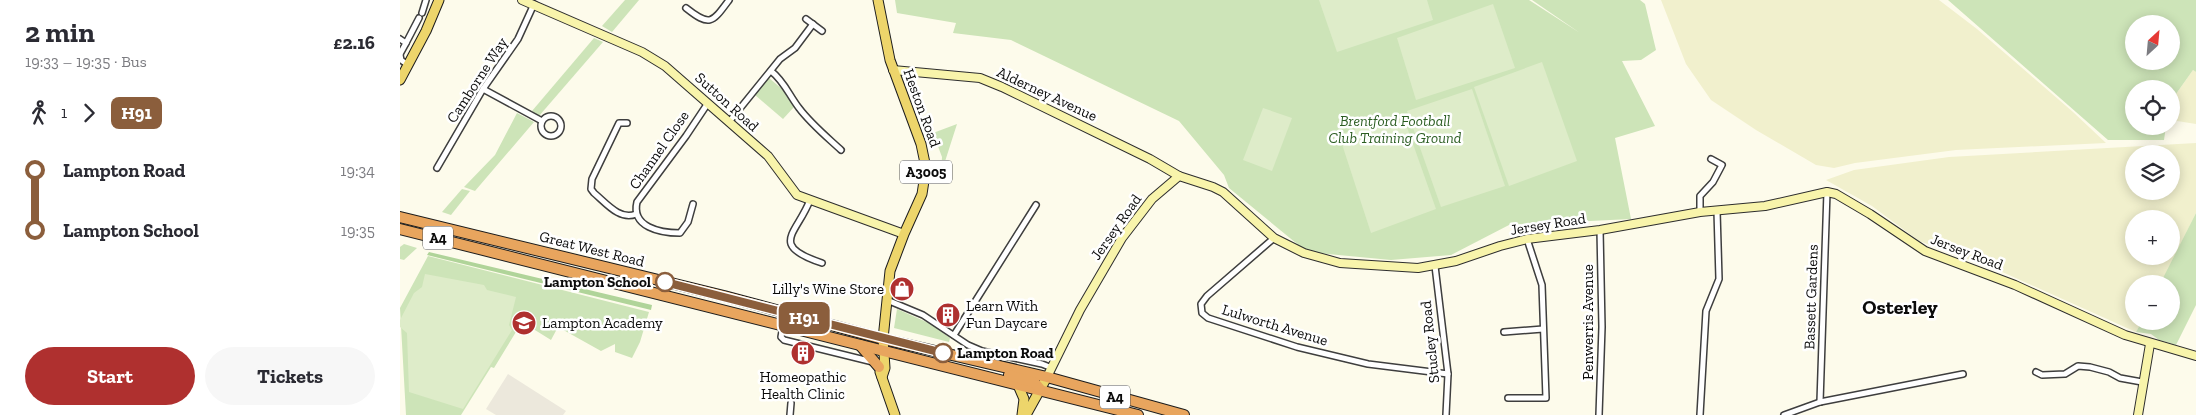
<!DOCTYPE html>
<meta charset="utf-8">
<style>
:root{--surface:#fff;--page:#f7f7f7;--text:#2b2b33;--muted:#7c7c81;--accent:#af302f}
body{margin:0;font-family:"Zilla Slab",serif;background:var(--page);color:var(--text);height:100vh;display:flex;flex-direction:column;font-size:19px;white-space:nowrap}
*{box-sizing:border-box;margin:0}
p{font-size:16px;color:var(--muted)}
.icon{flex:none;width:28px;height:28px;fill:none;stroke:currentColor;stroke-width:2;stroke-linecap:round;stroke-linejoin:round}
.map{position:relative;flex:1;overflow:hidden}
.side{display:flex;flex-direction:column;background:var(--surface);width:400px}
.side>*{flex:none}
.badge{padding:0 10px;border-radius:8px;font-size:18px;line-height:32px}
.needle{width:32px;rotate:26deg}
.tools{position:absolute;left:1725px;top:15px;display:grid;gap:10px}
.tools a{display:grid;place-items:center;width:55px;height:55px;border-radius:50%;background:var(--surface);box-shadow:0 2px 12px #0003;font-size:25px}
.map>.badge{position:absolute;translate:-50% -50%;box-shadow:0 0 0 2px #fff}
.legs{display:flex;align-items:center;gap:8px;height:55px;padding:0 25px;font-size:16px}
.legs p{margin-inline-start:auto}
.head{display:flex;align-items:center;justify-content:space-between;height:85px;padding:0 25px}
h1{font-size:28px;font-weight:800;line-height:38px}
.action{display:flex;gap:10px;margin-top:auto;padding:10px 25px}
.action a{flex:1;height:58px;border-radius:30px;background:var(--accent);color:#fff;font-size:20px;font-weight:800;line-height:58px;text-align:center}
.action a+a{background:var(--page);color:var(--text)}
ul{padding:0 25px;list-style:none}
li{display:flex;align-items:center;gap:18px;height:60px;font-size:19px}
li i{display:grid;place-items:center;width:8px;height:100%;margin:0 6px;background:currentColor}
li i::after{content:'';width:12px;height:12px;margin:-6px;border:4px solid;border-radius:50%;background:var(--surface)}
li p{margin-inline-start:auto}
li:first-child i{background:linear-gradient(#0000 50%,currentColor 0)}
li:last-child i{background:linear-gradient(currentColor 50%,#0000 0)}
main{display:flex;flex:1;min-height:0}
.map>svg:first-child{display:block}
</style>
<main>
<section class="side">
<div class="head"><div><h1>2 min</h1><p>19:33 – 19:35 · Bus</p></div><b>£2.16</b></div>
<div class="legs"><svg class="icon" aria-label="walk" viewBox="0 0 24 24"><circle cx="13" cy="4" r="2"/><path d="M13 8l-2 6 4 7M11 14l-3 7M7 12l3-4h3l4 4"/></svg>1<svg class="icon" aria-label="forward" viewBox="0 0 24 24"><path d="M9 5l7 7-7 7"/></svg><b class="badge" style="background:#8b5e3c;color:#fff">H91</b></div>
<ul>
<li><i style="color:#8b5e3c"></i><b>Lampton Road</b><p>19:34</p></li>
<li><i style="color:#8b5e3c"></i><b>Lampton School</b><p>19:35</p></li>
</ul>
<div class="action"><a>Start</a><a>Tickets</a></div>
</section>
<div class="map">
<svg width="1796" height="415" viewBox="0 0 1796 415">
<rect width="100%" height="100%" fill="#fdfbeb"/>
<g fill="#f1f0cd" fill-rule="evenodd">
<path d="M 1261,0 L 1539,0 L 1577,29 L 1673,112 L 1706,143 L 1556,150 L 1455,163 L 1434,168 L 1416,165 L 1356,130 L 1311,100 L 1286,64 Z"/>
<path d="M 1793,70 L 1796,72 L 1796,124 L 1771,120 L 1771,101 Z"/>
<path d="M 1796,143 L 1796,213 L 1761,284 L 1734,284 L 1734,321 L 1742,321 L 1736,332 L 1598,270 L 1519,241 L 1472,206 L 1426,180 L 1454,170 L 1549,157 ZM 1734,154 L 1771,154 L 1771,191 L 1734,191 ZM 1734,219 L 1771,219 L 1771,256 L 1734,256 Z"/>
</g>
<g fill="#cde4b8" fill-rule="evenodd">
<path d="M 225,0 L 239,0 L 212,32 L 202,26 Z"/>
<path d="M 495,0 L 1129,0 L 1180,33 L 1132,0 L 1240,0 L 1245,4 L 1256,50 L 1241,60 L 1222,61 L 1255,126 L 1215,138 L 1231,219 L 1109,225 L 1051,255 L 991,260 L 907,252 L 829,188 L 824,175 L 779,121 L 611,40 L 553,33 L 556,23 L 497,13 Z"/>
<path d="M 1548,0 L 1796,0 L 1796,72 L 1793,70 L 1771,101 L 1771,89 L 1734,89 L 1734,126 L 1766,126 L 1764,140 L 1708,140 ZM 1734,24 L 1771,24 L 1771,61 L 1734,61 Z"/>
<path d="M 194,38 L 203,42 L 139,116 L 132,111 Z"/>
<path d="M 369,78 L 382,89 L 394,107 L 383,119 L 355,95 Z"/>
<path d="M 117,113 L 134,122 L 75,191 L 64,187 L 95,155 Z"/>
<path d="M 557,124 L 541,174 L 542,157 L 533,133 Z"/>
<path d="M 62,189 L 70,191 L 51,215 L 42,212 Z"/>
<path d="M 1796,213 L 1796,305 L 1776,345 L 1759,340 L 1751,334 L 1736,332 L 1742,321 L 1771,321 L 1771,284 L 1760,284 Z"/>
<path d="M 4,244 L 17,248 L 4,260 L 0,259 L 0,247 Z"/>
<path d="M 28,256 L 249,312 L 240,342 L 232,358 L 215,352 L 215,344 L 201,351 L 158,327 L 151,340 L 122,322 L 94,368 L 91,367 L 61,415 L 6,415 L 0,308 Z"/>
<path d="M 497,309 L 531,324 L 550,338 L 549,342 L 494,328 Z"/>
</g>
<path fill="#b0d499" d="M 29,252 L 252,305 L 251,310 L 27,255 Z"/>
<g fill="#deecc9">
<path d="M 919,0 L 1027,0 L 1033,20 L 937,52 Z"/>
<path d="M 1093,4 L 1115,68 L 1016,100 L 997,38 Z"/>
<path d="M 1142,62 L 1177,161 L 1109,186 L 1074,87 Z"/>
<path d="M 1072,89 L 1105,186 L 1041,207 L 1007,111 Z"/>
<path d="M 863,108 L 892,118 L 872,171 L 843,160 Z"/>
<path d="M 1002,113 L 1036,209 L 971,233 L 939,135 Z"/>
<path d="M 25,274 L 84,285 L 87,290 L 116,297 L 109,325 L 112,330 L 63,409 L 9,392 L 7,333 L 0,327 L 0,320 L 14,293 L 22,287 Z"/>
</g>
<path fill="#ece8dc" d="M 108,374 L 166,411 L 163,415 L 96,415 L 86,409 Z"/>
<g fill="none" stroke-linecap="round" stroke-linejoin="round">
<defs>
<g id="street">
<path d="M 286,8 C 310,27 312,23 329,0"/>
<path d="M 22,13 L 26,0"/>
<path d="M 406,19 L 422,31"/>
<path d="M 0,39 L 6,43 L 0,54"/>
<path d="M 6,43 L 19,18"/>
<path d="M 0,55 L 1,60 L 8,65"/>
<path d="M 371,71 C 384,81 389,95 399,108 C 411,124 427,137 441,150"/>
<path d="M 83,89 L 142,121"/>
<circle cx="151" cy="126" r="10"/>
<path d="M 329,122 L 380,59 L 395,48 L 413,24"/>
<path d="M 227,123 L 219,123 L 192,179 L 191,189 L 194,193 C 206,203 220,221 236,214"/>
<path d="M 37,168 L 83,89 L 118,39 L 134,4"/>
<path d="M 410,200 C 397,234 368,245 422,263"/>
<path d="M 293,204 L 288,222 L 280,233 C 260,233 231,227 237,202 L 286,136 L 308,103"/>
<path d="M 1300,212 L 1300,196 L 1313,182 L 1322,165 L 1311,159"/>
<path d="M 874,238 L 807,296 L 801,304 L 802,313 L 808,318 L 897,347 L 968,364 L 1048,374"/>
<path d="M 1035,266 L 1048,374 L 1046,415"/>
<path d="M 487,300 L 523,315 L 568,345 L 582,351 L 642,364 L 652,368"/>
<path d="M 383,326 L 381,337 L 384,340 L 473,362"/>
<path d="M 1104,332 L 1143,329"/>
<path d="M 554,335 L 636,205"/>
<path d="M 1636,372 L 1642,375 L 1665,374 L 1678,366 L 1690,367 L 1709,372 L 1720,378 L 1742,382"/>
<path d="M 1108,398 L 1146,398 L 1142,285 L 1127,239"/>
<path d="M 1420,402 L 1427,192"/>
<path d="M 390,415 L 391,403"/>
<path d="M 1199,415 L 1202,327 L 1200,230"/>
<path d="M 1300,415 L 1306,311 L 1319,279 L 1317,211"/>
<path d="M 1384,415 L 1420,402 L 1563,374"/>
</g>
<g id="secondary">
<path d="M 122,0 L 242,52 L 265,66 L 368,156 L 397,195 L 504,234"/>
<path d="M 493,70 L 580,78 L 602,87 L 750,159 L 779,176"/>
<path d="M 647,377 L 680,310 L 722,238 L 752,199 L 779,176 L 813,187 L 823,192 L 874,238 L 904,253 L 940,263 L 1018,268 L 1056,261 L 1100,246 L 1127,239 L 1200,230 L 1300,212 L 1365,206 L 1427,192 L 1436,194 L 1470,214 L 1525,251 L 1615,285 L 1725,335 L 1796,356"/>
<path d="M 1738,415 L 1750,344"/>
</g>
<g id="primary">
<path d="M 478,0 L 490,60 L 521,144 L 526,168 L 522,194 L 504,234 L 490,271 L 483,339 L 485,368 L 482,377"/>
<path d="M 0,80 L 26,31 L 39,0"/>
<path d="M 480,372 L 495,415"/>
<path d="M 618,385 L 624,399 L 622,415"/>
<path d="M 626,415 L 647,377"/>
</g>
<g id="highway">
<path d="M 0,217 L 324,296 L 483,339 L 647,377 L 784,415"/>
<path d="M 0,229 L 738,415"/>
<path d="M 460,345 L 479,367"/>
<path d="M 609,375 L 635,383 L 640,389"/>
</g>
</defs>
<use href="#street" stroke="#3e3e3e" stroke-width="8"/>
<use href="#secondary" stroke="#2d2d2d" stroke-width="10"/>
<use href="#primary" stroke="#1c1c1c" stroke-width="11"/>
<use href="#highway" stroke="#1c1c1c" stroke-width="12"/>
<use href="#street" stroke="#fff" stroke-width="5"/>
<use href="#secondary" stroke="#f8f4ab" stroke-width="8"/>
<use href="#primary" stroke="#edd56b" stroke-width="9"/>
<use href="#highway" stroke="#e8a55e" stroke-width="10"/>
</g>
<g fill="none" stroke-linecap="round" stroke-linejoin="round">
<defs>
<path id="line-1" d="M 265,282 L 543,353"/>
</defs>
<use href="#line-1" stroke="#fff" stroke-width="11"/>
<use href="#line-1" stroke="#8b5e3c" stroke-width="8"/>
</g>
<defs>
<symbol id="shop-disc" viewBox="-11 -11 22 22"><circle r="9.5" fill="#af302f" stroke="#fff"/><path d="M-5-2.5h2.3a2.7 3.5 0 0 1 5.4 0H5L5.5 6h-11ZM-1.5-2.5h3a1.5 2.3 0 0 0-3 0Z" fill="#fff"/></symbol>
<symbol id="building-disc" viewBox="-11 -11 22 22"><circle r="9.5" fill="#af302f" stroke="#fff"/><path d="M-4-6H4V6H1V3H-1V6H-4ZM-2.5-4.3h1.7v1.8h-1.7ZM.8-4.3h1.7v1.8H.8ZM-2.5-1h1.7V.8h-1.7ZM.8-1h1.7V.8H.8Z" fill="#fff"/></symbol>
<symbol id="school-disc" viewBox="-11 -11 22 22"><circle r="9.5" fill="#af302f" stroke="#fff"/><path d="M0-5L7-2L0 1L-7-2ZM-4 1L0 2.5L4 1V4Q0 6-4 4Z" fill="#fff"/></symbol>
</defs>
<g fill-rule="evenodd">
<use href="#shop-disc" x="488" y="275" width="28" height="28"/>
<use href="#building-disc" x="534" y="301" width="28" height="28"/>
<use href="#school-disc" x="110" y="309" width="28" height="28"/>
<use href="#building-disc" x="389" y="339" width="28" height="28"/>
</g>
<g fill="#fff" stroke="#8b5e3c" stroke-width="2.5">
<circle cx="265" cy="282" r="9"/>
<circle cx="543" cy="353" r="9"/>
</g>
<g text-anchor="middle" dominant-baseline="central" stroke-width="5" stroke-linejoin="round" paint-order="stroke">
<g fill="#fff" stroke="#545454" stroke-width="1">
<rect x="500" y="160.5" width="52" height="23" rx="4"/>
<rect x="23" y="226.5" width="30" height="23" rx="4"/>
<rect x="700" y="385.5" width="30" height="23" rx="4"/>
</g>
<g font-size="14" font-weight="bold" fill="#0b0b0b">
<text x="526" y="172">A3005</text>
<text x="38" y="238">A4</text>
<text x="715" y="397">A4</text>
</g>
<g font-size="15" fill="#0b0b0b" stroke="#fff">
<text transform="translate(77 80) rotate(-57)">Camborne Way</text>
<text transform="translate(647 94) rotate(25)">Alderney Avenue</text>
<text transform="translate(327 102) rotate(42)">Sutton Road</text>
<text transform="translate(522 108) rotate(70)">Heston Road</text>
<text transform="translate(259 150) rotate(-55)">Channel Close</text>
<text transform="translate(1148 224) rotate(-9)">Jersey Road</text>
<text transform="translate(716 227) rotate(-55)">Jersey Road</text>
<text transform="translate(192 249) rotate(14)">Great West Road</text>
<text transform="translate(1567 252) rotate(21)">Jersey Road</text>
<text transform="translate(1411 297) rotate(-88)">Bassett Gardens</text>
<text transform="translate(1188 322) rotate(-90)">Penwerris Avenue</text>
<text transform="translate(875 325) rotate(17)">Lulworth Avenue</text>
<text transform="translate(1030 342) rotate(-96)">Stucley Road</text>
</g>
<g font-size="15" font-style="italic" fill="#2b5d22" stroke="#fff">
<text x="995" y="121">Brentford Football<tspan x="995" dy="17">Club Training Ground</tspan></text>
</g>
<g font-size="15" font-weight="bold" fill="#0b0b0b" stroke="#fff" text-anchor="end">
<text x="251" y="282">Lampton School</text>
<text x="557" y="353" text-anchor="start">Lampton Road</text>
</g>
<g font-size="15" fill="#0b0b0b" stroke="#fff" text-anchor="start">
<text x="484" y="289" text-anchor="end">Lilly's Wine Store</text>
<text x="566" y="306">Learn With<tspan x="566" dy="17">Fun Daycare</tspan></text>
<text x="142" y="323">Lampton Academy</text>
<text x="403" y="377" text-anchor="middle">Homeopathic<tspan x="403" dy="17">Health Clinic</tspan></text>
</g>
<g font-size="20" font-weight="bold" fill="#0b0b0b" stroke="#fff">
<text x="1500" y="307">Osterley</text>
</g>
</g>
</svg>
<div class="tools">
<a><svg class="needle" viewBox="-14 -14 28 28"><path d="M0-13l5 13h-10z" fill="#e53935"/><path d="M0 13l5-13h-10z" fill="#7c7c81"/></svg></a>
<a><svg class="icon" aria-label="locate" viewBox="0 0 24 24"><circle cx="12" cy="12" r="6"/><path d="M12 2v4M12 18v4M2 12h4M18 12h4"/></svg></a>
<a><svg class="icon" aria-label="layers" viewBox="0 0 24 24"><path d="M12 4l9 5-9 5-9-5zM3 14l9 5 9-5"/></svg></a>
<a>+</a>
<a>−</a>
</div>
<b class="badge" style="left:404px;top:318px;background:#8b5e3c;color:#fff">H91</b>
</div>
</main>
